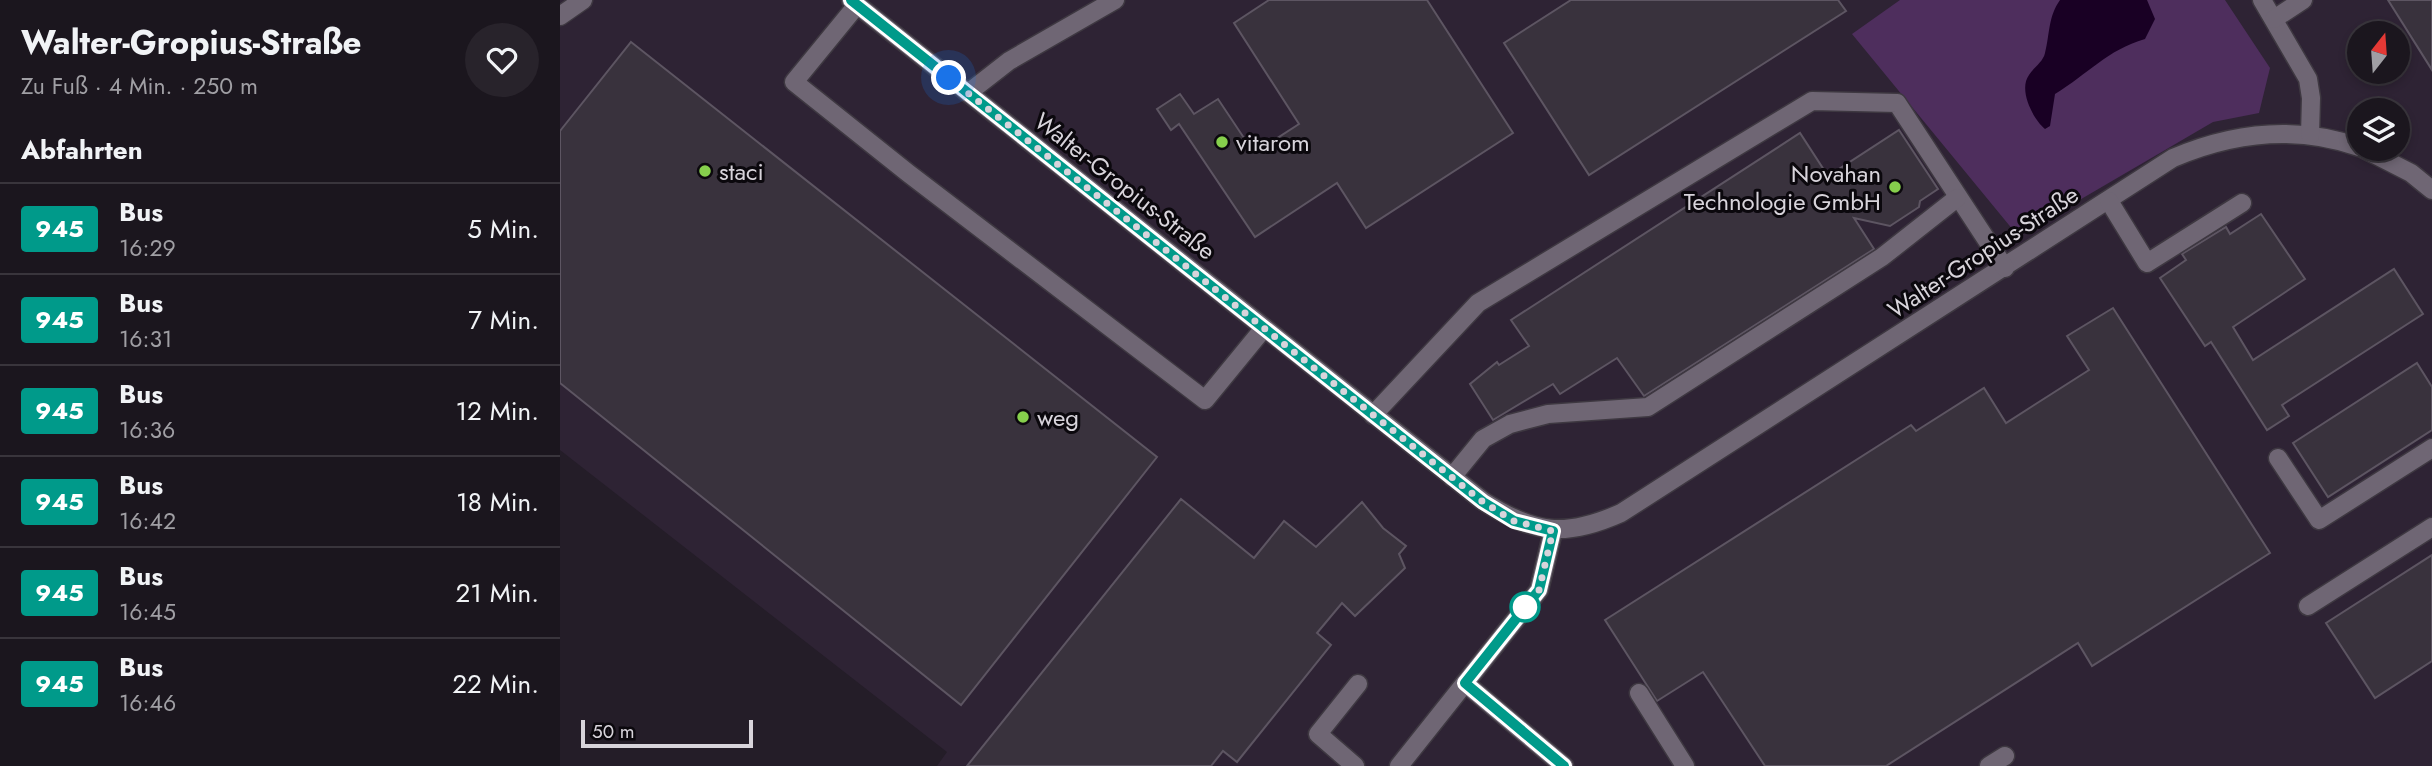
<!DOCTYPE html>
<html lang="de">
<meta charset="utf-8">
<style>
:root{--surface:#1b161e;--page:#28232b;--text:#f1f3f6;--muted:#a09fa4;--line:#39353c}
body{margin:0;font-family:Jost,sans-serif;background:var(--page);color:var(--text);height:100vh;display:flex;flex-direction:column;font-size:26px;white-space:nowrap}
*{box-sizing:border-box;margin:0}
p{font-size:23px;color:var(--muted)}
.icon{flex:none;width:38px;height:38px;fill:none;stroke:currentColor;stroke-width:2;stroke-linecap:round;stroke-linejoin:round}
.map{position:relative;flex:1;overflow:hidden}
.sheet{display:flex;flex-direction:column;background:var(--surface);width:560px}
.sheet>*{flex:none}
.badge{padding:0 14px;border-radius:5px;font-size:24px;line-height:46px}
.needle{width:46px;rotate:17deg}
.fabs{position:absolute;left:1787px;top:21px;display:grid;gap:14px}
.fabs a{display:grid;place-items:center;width:63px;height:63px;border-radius:50%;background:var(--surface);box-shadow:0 4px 10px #0003,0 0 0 2px var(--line);font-size:35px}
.scale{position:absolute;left:21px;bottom:18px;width:172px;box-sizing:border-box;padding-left:7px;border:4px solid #d8d4db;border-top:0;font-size:19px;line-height:24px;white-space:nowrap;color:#d8d4db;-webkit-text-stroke:5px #0b080d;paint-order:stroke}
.you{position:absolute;width:35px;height:35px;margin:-18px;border:5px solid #fff;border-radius:50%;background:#1a73e8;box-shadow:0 0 0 10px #1a73e833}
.map>.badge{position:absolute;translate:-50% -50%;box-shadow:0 0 0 4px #fff}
h2{padding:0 21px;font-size:26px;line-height:63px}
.round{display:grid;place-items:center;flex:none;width:74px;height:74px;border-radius:37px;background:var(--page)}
.summary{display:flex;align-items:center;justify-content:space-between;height:119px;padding:0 21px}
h1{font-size:33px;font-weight:700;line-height:52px}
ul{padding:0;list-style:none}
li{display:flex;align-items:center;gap:21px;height:91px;padding:0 21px;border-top:2px solid var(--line)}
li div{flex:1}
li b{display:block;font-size:26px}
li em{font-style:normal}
li .badge{min-width:77px;font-weight:700;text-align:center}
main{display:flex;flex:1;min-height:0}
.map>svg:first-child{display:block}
</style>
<main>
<section class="sheet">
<div class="summary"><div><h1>Walter-Gropius-Straße</h1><p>Zu Fuß · 4 Min. · 250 m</p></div><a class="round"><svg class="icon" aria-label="heart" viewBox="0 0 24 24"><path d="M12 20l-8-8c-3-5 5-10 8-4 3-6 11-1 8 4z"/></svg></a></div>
<h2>Abfahrten</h2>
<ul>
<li><span class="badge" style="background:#009a8a;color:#fff">945</span><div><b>Bus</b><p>16:29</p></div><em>5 Min.</em></li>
<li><span class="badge" style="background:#009a8a;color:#fff">945</span><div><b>Bus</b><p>16:31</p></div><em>7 Min.</em></li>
<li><span class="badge" style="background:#009a8a;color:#fff">945</span><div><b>Bus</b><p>16:36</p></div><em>12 Min.</em></li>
<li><span class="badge" style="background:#009a8a;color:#fff">945</span><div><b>Bus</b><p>16:42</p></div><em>18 Min.</em></li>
<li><span class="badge" style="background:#009a8a;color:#fff">945</span><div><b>Bus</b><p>16:45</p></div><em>21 Min.</em></li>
<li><span class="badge" style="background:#009a8a;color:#fff">945</span><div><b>Bus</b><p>16:46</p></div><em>22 Min.</em></li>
</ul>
</section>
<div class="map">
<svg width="1872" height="766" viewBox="0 0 1872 766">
<rect width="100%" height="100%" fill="#241d28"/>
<path fill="#2e2334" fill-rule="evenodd" d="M 0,0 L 1872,0 L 1872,766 L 377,766 L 387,752 L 0,450 ZM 1799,33 L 1838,33 L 1838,72 L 1799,72 ZM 1799,110 L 1838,110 L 1838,149 L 1799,149 Z"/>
<path fill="#4e2e5d" d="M 1340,0 L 1665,0 L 1710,68 L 1699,113 L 1653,122 L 1458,236 L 1292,34 Z"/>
<path fill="#190024" d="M 1500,0 L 1587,0 L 1595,19 L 1585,39 C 1547,50 1528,74 1495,94 L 1490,126 L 1485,129 C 1473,119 1458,90 1469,75 C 1474,67 1483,62 1485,53 C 1490,33 1488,17 1500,0 Z"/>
<g fill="#39323d" stroke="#5d5562" stroke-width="2">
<path d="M 709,0 L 867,0 L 953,133 L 806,228 L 777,183 L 695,237 L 619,124 L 611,130 L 597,109 L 620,94 L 634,114 L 658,99 L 694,153 L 739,124 L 674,23 Z"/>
<path d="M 1011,0 L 1278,0 L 1286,11 L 1029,175 L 944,43 Z"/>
<path d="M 1828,0 L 1872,0 L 1872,70 Z"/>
<path d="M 71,42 L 597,457 L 401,705 L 0,383 L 0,131 Z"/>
<path d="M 1339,130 L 1378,189 L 1360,201 L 1359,207 L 1330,226 L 1294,218 L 1314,249 L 1084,396 L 1057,358 L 1000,394 L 993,384 L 933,420 L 910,384 L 937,362 L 939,365 L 969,346 L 951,320 L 1240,133 L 1268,176 Z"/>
<path d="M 1701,214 L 1745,279 L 1673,327 L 1693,360 L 1834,269 L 1863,314 L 1722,405 L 1729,416 L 1707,430 L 1651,342 L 1645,346 L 1600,278 L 1626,260 L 1622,254 L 1666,227 L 1670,234 Z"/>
<path d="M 1553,308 L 1710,553 L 1532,666 L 1518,643 L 1326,766 L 1205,766 L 1143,672 L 1097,701 L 1045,620 L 1351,425 L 1356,431 L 1424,388 L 1446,423 L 1529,370 L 1507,336 Z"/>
<path d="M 1857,363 L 1872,387 L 1872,430 L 1768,497 L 1733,443 Z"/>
<path d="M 621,499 L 694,558 L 724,521 L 756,547 L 802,502 L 823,528 L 846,546 L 839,554 L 845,568 L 795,616 L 782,603 L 757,633 L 771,645 L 677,762 L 663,751 L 651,766 L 407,766 Z"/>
<path d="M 1872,555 L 1872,661 L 1815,698 L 1766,623 Z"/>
</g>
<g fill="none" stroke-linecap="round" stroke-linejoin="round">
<defs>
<g id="minor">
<path d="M 291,0 L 923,501 C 975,534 1005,538 1061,513 L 1613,158 C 1674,132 1736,125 1799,147"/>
<path d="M 1702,0 L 1748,79 L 1751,98 L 1750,135"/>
<path d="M 297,5 L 234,82 L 348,173 L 645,400 L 704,328"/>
<path d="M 0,16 L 23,0"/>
<path d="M 1714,19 L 1743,0"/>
<path d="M 408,93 L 449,61 L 555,0"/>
<path d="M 1804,149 L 1851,173 L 1872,190"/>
<path d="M 1549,201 L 1587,263 L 1682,203"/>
<path d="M 813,415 L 918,303 L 1252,101 L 1337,103 L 1445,268"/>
<path d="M 1718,458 L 1759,520 L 1872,448"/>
<path d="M 892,477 L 923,439 L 950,424 L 988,414 L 1088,407 L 1322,257 L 1397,198"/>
<path d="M 1748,606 L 1872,527"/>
<path d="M 905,683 L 1004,766"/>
<path d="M 1079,693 L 1125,766"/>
<path d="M 795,766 L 758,734 L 798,684"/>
<path d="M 839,766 L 979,590 L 993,531"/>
<path d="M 1429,766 L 1445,756"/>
</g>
</defs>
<use href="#minor" stroke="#3e3841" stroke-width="21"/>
<use href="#minor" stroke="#6f6674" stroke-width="18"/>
</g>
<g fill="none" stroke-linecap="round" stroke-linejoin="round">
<defs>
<path id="line" d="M 291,0 L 923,502 L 954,521 L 993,531 L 979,590 L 905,683 L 1004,766"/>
</defs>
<use href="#line" stroke="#fff" stroke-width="16"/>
<use href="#line" stroke="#009a8a" stroke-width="10"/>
<path stroke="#d8d4db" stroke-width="7" stroke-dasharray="0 12.6" d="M 389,78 L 923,502 L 954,521 L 993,531 L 979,590 L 961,613 L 965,607"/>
</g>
<g fill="#86cf4c" stroke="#0b080d" stroke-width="2.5">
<circle cx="662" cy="142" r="7"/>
<circle cx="145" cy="171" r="7"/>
<circle cx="1335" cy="187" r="7"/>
<circle cx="463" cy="417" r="7"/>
</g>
<circle fill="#fff" stroke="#009a8a" stroke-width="3.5" cx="965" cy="607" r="14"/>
<g text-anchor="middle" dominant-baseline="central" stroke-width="6" stroke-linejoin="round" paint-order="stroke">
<g font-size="24" fill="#d8d4db" stroke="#0b080d" text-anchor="start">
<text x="676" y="142">vitarom</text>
<text x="159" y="171">staci</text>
<text x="1321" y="173" text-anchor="end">Novahan<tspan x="1321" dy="28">Technologie GmbH</tspan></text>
<text x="477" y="417">weg</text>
</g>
<g font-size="24" fill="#d8d4db" stroke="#0b080d">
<text transform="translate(565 186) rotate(38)">Walter-Gropius-Straße</text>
<text transform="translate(1423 252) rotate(-33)">Walter-Gropius-Straße</text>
</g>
</g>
</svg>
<div class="fabs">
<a><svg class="needle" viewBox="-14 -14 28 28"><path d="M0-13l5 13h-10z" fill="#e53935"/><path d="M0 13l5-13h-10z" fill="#a09fa4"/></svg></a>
<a><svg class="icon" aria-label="layers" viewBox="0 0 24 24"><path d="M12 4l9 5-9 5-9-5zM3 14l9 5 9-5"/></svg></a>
</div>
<div class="scale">50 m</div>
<div class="you" style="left:389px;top:78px"></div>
</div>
</main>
